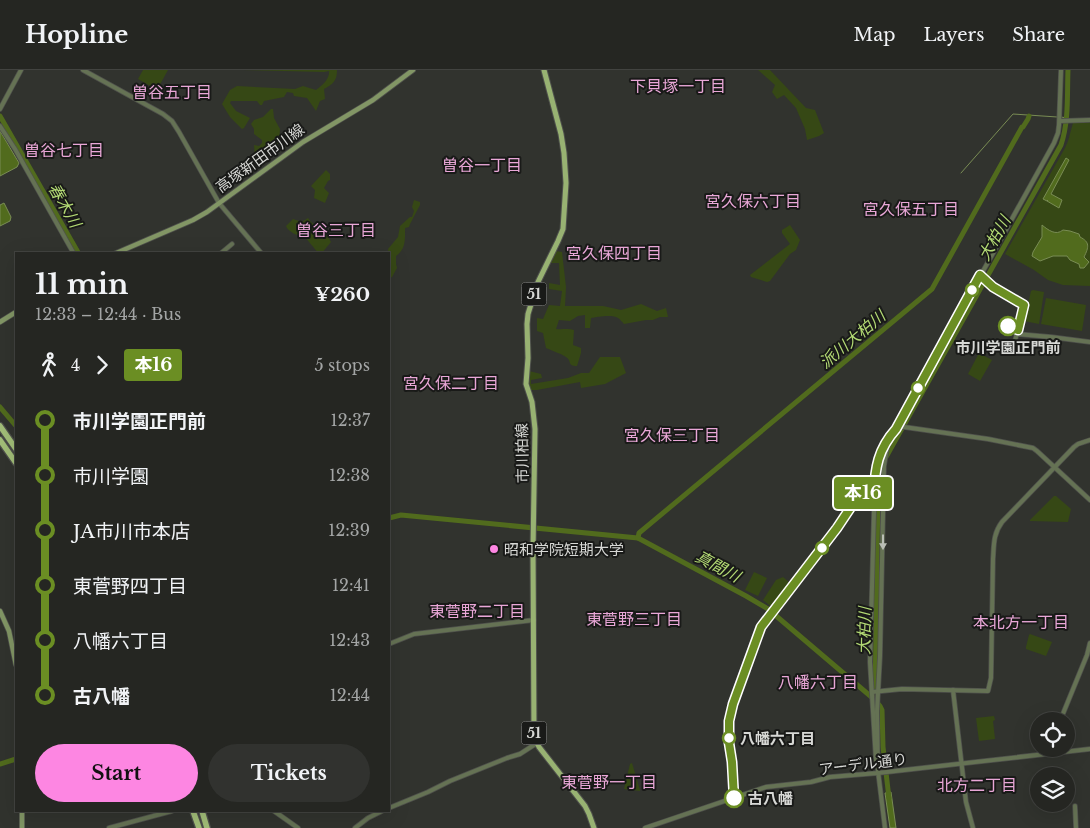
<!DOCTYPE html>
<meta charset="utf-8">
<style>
:root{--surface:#252622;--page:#31322f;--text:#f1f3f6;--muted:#a3a5a5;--line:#424340;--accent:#fd86e2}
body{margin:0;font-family:"Libre Baskerville","Noto Sans JP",serif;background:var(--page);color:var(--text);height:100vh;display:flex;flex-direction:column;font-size:19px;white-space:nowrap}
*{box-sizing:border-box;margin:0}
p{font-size:16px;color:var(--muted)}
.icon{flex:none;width:28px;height:28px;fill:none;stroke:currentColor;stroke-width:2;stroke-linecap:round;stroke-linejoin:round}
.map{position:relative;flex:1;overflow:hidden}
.sheet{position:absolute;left:15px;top:182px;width:375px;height:560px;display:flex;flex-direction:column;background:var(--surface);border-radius:0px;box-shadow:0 5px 20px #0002,0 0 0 1px var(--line)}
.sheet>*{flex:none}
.badge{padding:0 10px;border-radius:4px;font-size:18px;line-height:32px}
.fabs{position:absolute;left:1030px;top:642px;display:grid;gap:10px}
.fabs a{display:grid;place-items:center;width:45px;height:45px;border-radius:50%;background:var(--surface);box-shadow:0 5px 20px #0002,0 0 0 1px var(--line);font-size:25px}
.map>.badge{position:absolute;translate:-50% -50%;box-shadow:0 0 0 2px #fff}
.legs{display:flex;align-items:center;gap:8px;height:55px;padding:0 20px;font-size:16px}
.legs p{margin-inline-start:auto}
.overview{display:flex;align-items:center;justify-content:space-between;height:85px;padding:0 20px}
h1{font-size:28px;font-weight:700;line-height:38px}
.cta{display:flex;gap:10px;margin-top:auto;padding:10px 20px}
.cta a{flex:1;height:58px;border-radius:30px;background:var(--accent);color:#111;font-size:20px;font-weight:700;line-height:58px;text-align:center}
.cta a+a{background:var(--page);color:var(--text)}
ul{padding:0 20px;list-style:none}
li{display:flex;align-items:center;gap:18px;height:55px;font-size:19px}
li i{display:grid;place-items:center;width:8px;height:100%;margin:0 6px;background:currentColor}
li i::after{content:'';width:12px;height:12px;margin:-6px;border:4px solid;border-radius:50%;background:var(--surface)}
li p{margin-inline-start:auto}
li:first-child i{background:linear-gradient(#0000 50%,currentColor 0)}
li:last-child i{background:linear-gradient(currentColor 50%,#0000 0)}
header{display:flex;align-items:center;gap:30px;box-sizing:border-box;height:70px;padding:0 25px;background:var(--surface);border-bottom:1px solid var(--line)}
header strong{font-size:24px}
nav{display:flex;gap:28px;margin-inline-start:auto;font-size:18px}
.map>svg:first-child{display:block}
</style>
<header>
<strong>Hopline</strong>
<nav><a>Map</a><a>Layers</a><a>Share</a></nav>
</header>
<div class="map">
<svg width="1090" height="758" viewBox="0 0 1090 758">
<rect width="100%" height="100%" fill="#31332e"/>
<g fill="#364815">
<path d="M 143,0 L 168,0 L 157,20 L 138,9 Z"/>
<path d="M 243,0 L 337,0 C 337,11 333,14 324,19 L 325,29 L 320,31 L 316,41 L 307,28 L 294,26 L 293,23 L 287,22 L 284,27 L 264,31 L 262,35 L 260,35 L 257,31 L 231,31 L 230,33 L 236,41 L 250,48 L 244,58 L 242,59 L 230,47 L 222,34 L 230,20 L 237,16 L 295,19 L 303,16 L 316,20 C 322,16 330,9 329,1 L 324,2 Z"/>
<path d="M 758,0 L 770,0 L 806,38 L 815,40 L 824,63 L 819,66 L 807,70 L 805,59 L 796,38 L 784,25 L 777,29 L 772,22 L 775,15 Z"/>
<path d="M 271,39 L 273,39 L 274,48 L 280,59 L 279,72 L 269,88 L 262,94 L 255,88 L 254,75 L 259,76 L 262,73 L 262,70 L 254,64 L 254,59 L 251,54 L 254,50 L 263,47 Z"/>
<path d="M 1090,52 L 1090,216 L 1063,215 L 1048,210 L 1034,200 L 1005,184 L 1065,78 L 1068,71 L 1073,53 Z"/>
<path d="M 326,100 L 330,104 L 330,110 L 328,111 L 324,118 L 329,123 L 325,133 L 314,128 L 315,120 L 311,116 Z"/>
<path d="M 414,130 L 420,132 L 420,135 L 410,154 L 409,157 L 405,158 C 405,169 406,179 396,186 L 396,194 L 397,198 L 392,207 L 389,209 L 389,189 L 388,179 L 398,167 L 400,156 L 410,147 L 412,147 L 414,141 L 412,137 Z"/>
<path d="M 308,148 L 311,152 L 326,163 L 331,172 L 321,184 L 319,184 L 305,167 C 298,166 288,162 286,156 L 293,149 L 302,152 Z"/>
<path d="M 790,155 L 800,170 L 796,180 L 790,184 L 770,211 L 767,212 L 751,207 L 750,205 L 790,174 L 782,163 L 782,160 Z"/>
<path d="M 556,181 L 562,182 L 566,217 L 565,236 L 603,236 L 621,240 L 641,234 L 657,241 L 666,238 L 668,247 L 660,247 L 653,250 L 646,250 L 624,254 C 622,252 620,249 618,248 C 612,244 597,247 591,248 L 590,258 L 585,258 L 585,245 L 578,246 L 570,251 L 559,250 L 556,259 C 562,260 568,258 574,260 L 573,275 L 581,278 L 581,283 L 577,296 C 567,296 572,291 566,287 C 560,283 552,281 546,278 L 543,263 L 537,261 L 537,248 L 543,249 L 549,235 L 560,236 L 562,221 L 549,219 L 549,213 L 560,215 L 559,193 L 551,193 L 550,192 Z"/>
<path d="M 1033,220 L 1044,222 L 1039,254 L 1024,251 L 1031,221 Z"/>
<path d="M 1046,228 L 1086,235 L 1082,261 L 1041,254 Z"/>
<path d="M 979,283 L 992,290 L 980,311 L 968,304 Z"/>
<path d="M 600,287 L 620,287 L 626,303 L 605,314 L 581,318 L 580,312 L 537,320 L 529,320 L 528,312 L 529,301 L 541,304 L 542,308 L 531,310 L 531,314 L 568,308 L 581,303 L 589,303 Z"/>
<path d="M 1054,426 L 1056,426 L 1071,439 L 1068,452 L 1030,451 L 1030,450 Z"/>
<path d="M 754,502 L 767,508 L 758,526 L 745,520 Z"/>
<path d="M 783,507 L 791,514 L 773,538 L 763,530 L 776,510 Z"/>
<path d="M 1030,564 L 1052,572 L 1046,586 L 1026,579 L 1026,577 L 1029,565 Z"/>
<path d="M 994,646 L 995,650 L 993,651 L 995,669 L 979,671 L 976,648 Z"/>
<path d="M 632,693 L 640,720 L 640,721 L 624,719 L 630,694 Z"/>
</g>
<g fill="#516b1d" stroke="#798c54">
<path d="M 0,61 L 19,93 L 17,97 L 0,106 Z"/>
<path d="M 1066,88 L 1069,90 L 1051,124 L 1062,130 L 1059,138 L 1047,131 L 1048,130 L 1047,131 L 1043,129 Z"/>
<path d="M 4,133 L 11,147 L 10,151 L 0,156 L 0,135 Z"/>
<path d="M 1042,155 C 1048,160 1056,166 1063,160 L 1070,161 L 1079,164 L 1080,167 C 1090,172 1089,177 1084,187 L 1089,192 L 1084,198 L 1080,198 L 1079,194 L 1070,190 L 1067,186 L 1053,186 L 1040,191 L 1032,186 L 1033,182 L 1042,167 Z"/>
<path d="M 891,722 L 896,758 L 890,758 L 885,723 Z"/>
</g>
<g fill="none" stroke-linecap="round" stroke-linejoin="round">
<g stroke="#798c54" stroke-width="1">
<path d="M 1061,47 L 1067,48"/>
<path d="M 961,103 L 1013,44 L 1057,47"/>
</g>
<g stroke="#516b1d" stroke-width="5">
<path d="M 0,46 L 79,184"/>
<path d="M 0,337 L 16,356"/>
<path d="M 389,448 L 401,445 L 638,468 L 746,526 L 768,539 L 875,630 L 880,636 L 882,640 L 883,677 L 889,728"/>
<path d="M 638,468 L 639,463 L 932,219 L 1022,57 L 1023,57 L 1028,49 L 1029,46"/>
<path d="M 875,630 L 878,420 L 881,396 L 1061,75 C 1069,51 1067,25 1068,0"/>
<path d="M 0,694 L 16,689"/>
</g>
<defs>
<g id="tertiary">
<path d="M 83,0 L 163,44 L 172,51 L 179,62 L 219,133 L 262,184"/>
<path d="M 0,39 L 21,0"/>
<path d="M 1060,51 L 1090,50"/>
<path d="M 0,56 L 15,79 L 74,184"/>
<path d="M 220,184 L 232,174"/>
<path d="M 980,205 L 993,217 L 1024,235 L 1012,283"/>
<path d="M 1017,264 L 1051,267 L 1090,272"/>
<path d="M 897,356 L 988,369 L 1033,378 L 1037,381 L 1090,430"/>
<path d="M 389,574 L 414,564 L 534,550"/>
<path d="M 953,620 L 966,732 L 973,758"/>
<path d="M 872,622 L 902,619 L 988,621 L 991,608 L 993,489 C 994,475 993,464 1002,452 L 1074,377 L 1078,374 L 1090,370"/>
<path d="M 729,651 L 733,634 L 758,564 L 763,554 L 837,458 L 859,425 L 863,423 L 884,423"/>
<path d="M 1060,651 L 1087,585 L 1090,573"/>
<path d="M 876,691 L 870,592 L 875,404 L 878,388 L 890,367"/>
<path d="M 878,701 L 885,758"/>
<path d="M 878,703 L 877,641 L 880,586 L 884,396 L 887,377 L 900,351 L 1054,73 L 1058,63 L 1059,55 L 1061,0"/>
<path d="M 1075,736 L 1076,758"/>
<path d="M 389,738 L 428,722 L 450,711 L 507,688 L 520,684 L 537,673"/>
<path d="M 274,741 L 298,758"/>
<path d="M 109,758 L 172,741"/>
<path d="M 355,758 L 368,748 L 382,741"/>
<path d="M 645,758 L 766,717 L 811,712 L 830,707 L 878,703 L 1090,679"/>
</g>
<g id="secondary">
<path d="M 114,184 L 193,150 L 207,142 L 303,72 L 373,30 L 413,0"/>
<path d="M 0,252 L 16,242"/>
<path d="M 0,541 L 9,561 L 16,595"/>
<path d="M 22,758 L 22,741"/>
</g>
<path id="primary" d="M 544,0 L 561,64 L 564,83 L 566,113 L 563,159 L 558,171 L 538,212 L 528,244 L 527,254 L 528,288 L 526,314 L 532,332 L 535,359 L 533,479 L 534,665 L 535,669 L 539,677 L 585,736 L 589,744 L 594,758"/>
<g id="trunk">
<path d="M 0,356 L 16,379"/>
<path d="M 0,370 L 16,393"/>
<path d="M 193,741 L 199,758"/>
<path d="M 202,741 L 207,758"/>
</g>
</defs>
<use href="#tertiary" stroke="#4f514c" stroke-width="5.5"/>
<use href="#secondary" stroke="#4f514c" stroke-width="6"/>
<use href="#primary" stroke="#4f514c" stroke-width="7"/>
<use href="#trunk" stroke="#4f514c" stroke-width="8"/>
<use href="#tertiary" stroke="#657254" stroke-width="4"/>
<use href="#secondary" stroke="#829665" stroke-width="4.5"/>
<use href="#primary" stroke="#98b272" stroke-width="5"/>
<use href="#trunk" stroke="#a2be78" stroke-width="5.5"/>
</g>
<defs><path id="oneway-solid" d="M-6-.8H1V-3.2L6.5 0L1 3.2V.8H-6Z" transform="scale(1.25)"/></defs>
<use fill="#babeb5" href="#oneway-solid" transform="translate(883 472) rotate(90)"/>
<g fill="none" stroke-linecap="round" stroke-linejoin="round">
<defs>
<path id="line-1" d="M 734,728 L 732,692 L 729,673 L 729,651 L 733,634 L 761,557 L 837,458 L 859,425 L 864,423 L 874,423 C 875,398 878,379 896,359 L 980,205 L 993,217 L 1024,235 L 1018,260 L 1008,256"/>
</defs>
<use href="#line-1" stroke="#fff" stroke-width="11"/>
<use href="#line-1" stroke="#6b8e23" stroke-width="8"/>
</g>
<g fill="#fff" stroke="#6b8e23" stroke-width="2.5">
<circle cx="972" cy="220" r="6"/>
<circle cx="1008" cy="256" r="9"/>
<circle cx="918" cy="318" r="6"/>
<circle cx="822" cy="478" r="6"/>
<circle cx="729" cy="668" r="6"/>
<circle cx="734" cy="728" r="9"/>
</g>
<circle fill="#fd86e2" stroke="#191a18" stroke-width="2" cx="494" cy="479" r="5"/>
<g text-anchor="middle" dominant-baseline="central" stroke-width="4" stroke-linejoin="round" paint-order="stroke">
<g fill="#191a18" stroke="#9e9f9c" stroke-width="1">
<rect x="521.5" y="212.5" width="25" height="23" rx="4"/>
<rect x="521.5" y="651.5" width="25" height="23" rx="4"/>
</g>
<g font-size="14" font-weight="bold" fill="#d7d8d5">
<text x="534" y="224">51</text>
<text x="534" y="663">51</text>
</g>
<g font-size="15" fill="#d7d8d5" stroke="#191a18">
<text transform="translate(260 88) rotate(-36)">高塚新田市川線</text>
<text transform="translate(522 383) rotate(-91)">市川柏線</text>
<text transform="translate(863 694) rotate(-7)">アーデル通り</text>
</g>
<g font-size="15" font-weight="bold" fill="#d7d8d5" stroke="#191a18" text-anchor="start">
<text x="1008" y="277" text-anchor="middle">市川学園正門前</text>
<text x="740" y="668">八幡六丁目</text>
<text x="748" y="728">古八幡</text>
</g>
<g font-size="15" fill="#d7d8d5" stroke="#191a18" text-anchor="start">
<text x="504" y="479">昭和学院短期大学</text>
</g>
<g font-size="16" fill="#e9a7d7" stroke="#191a18">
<text x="678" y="16">下貝塚一丁目</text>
<text x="172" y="22">曽谷五丁目</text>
<text x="64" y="80">曽谷七丁目</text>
<text x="482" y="95">曽谷一丁目</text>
<text x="753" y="131">宮久保六丁目</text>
<text x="911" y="139">宮久保五丁目</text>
<text x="336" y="160">曽谷三丁目</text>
<text x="614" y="183">宮久保四丁目</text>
<text x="451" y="313">宮久保二丁目</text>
<text x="672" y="365">宮久保三丁目</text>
<text x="477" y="541">東菅野二丁目</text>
<text x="634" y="549">東菅野三丁目</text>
<text x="1021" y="552">本北方一丁目</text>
<text x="818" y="612">八幡六丁目</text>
<text x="609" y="712">東菅野一丁目</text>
<text x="977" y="715">北方二丁目</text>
</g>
<g font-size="16" font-style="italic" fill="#b3da74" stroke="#191a18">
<text transform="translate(65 135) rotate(60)">春木川</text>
<text transform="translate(994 168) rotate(-61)">大柏川</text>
<text transform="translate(852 269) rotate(-40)">派川大柏川</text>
<text transform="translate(718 496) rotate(28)">真間川</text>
<text transform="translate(864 561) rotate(-89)">大柏川</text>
</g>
</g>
</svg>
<div class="fabs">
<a><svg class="icon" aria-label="locate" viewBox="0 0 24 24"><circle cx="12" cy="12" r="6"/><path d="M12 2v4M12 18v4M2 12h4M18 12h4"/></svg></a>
<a><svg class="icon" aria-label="layers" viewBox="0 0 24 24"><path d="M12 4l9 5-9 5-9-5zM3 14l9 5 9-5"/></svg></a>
</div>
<b class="badge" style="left:863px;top:423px;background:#6b8e23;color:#fff">本16</b>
<section class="sheet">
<div class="overview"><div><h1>11 min</h1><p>12:33 – 12:44 · Bus</p></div><b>¥260</b></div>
<div class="legs"><svg class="icon" aria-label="walk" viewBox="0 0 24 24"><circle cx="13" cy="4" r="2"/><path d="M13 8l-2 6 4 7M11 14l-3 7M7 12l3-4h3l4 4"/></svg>4<svg class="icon" aria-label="forward" viewBox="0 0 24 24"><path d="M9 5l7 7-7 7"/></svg><b class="badge" style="background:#6b8e23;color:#fff">本16</b><p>5 stops</p></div>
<ul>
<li><i style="color:#6b8e23"></i><b>市川学園正門前</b><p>12:37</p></li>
<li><i style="color:#6b8e23"></i><span>市川学園</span><p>12:38</p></li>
<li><i style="color:#6b8e23"></i><span>JA市川市本店</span><p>12:39</p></li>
<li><i style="color:#6b8e23"></i><span>東菅野四丁目</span><p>12:41</p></li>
<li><i style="color:#6b8e23"></i><span>八幡六丁目</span><p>12:43</p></li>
<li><i style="color:#6b8e23"></i><b>古八幡</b><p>12:44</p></li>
</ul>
<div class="cta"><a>Start</a><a>Tickets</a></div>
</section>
</div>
